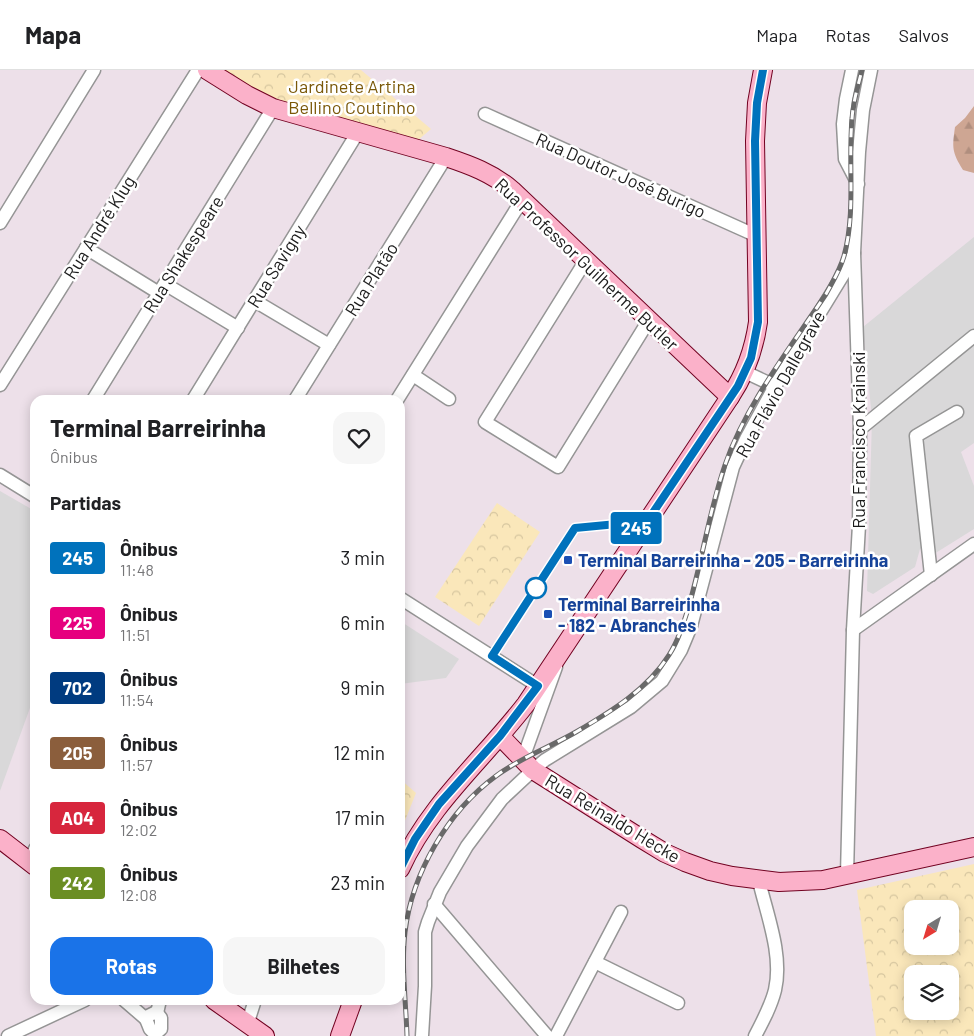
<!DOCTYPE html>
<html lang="pt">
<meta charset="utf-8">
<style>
:root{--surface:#fff;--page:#f6f6f6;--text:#202124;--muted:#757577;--line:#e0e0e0;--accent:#1a73e8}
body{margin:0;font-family:Barlow,sans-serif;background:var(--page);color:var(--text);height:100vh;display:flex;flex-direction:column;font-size:19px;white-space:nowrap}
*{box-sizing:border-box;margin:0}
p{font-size:16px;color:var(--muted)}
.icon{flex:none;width:28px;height:28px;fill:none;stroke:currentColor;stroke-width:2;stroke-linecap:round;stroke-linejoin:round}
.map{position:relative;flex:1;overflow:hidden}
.drawer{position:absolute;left:30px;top:325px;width:375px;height:610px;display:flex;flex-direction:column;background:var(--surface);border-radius:15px;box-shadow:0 2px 12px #0003}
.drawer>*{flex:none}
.badge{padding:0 10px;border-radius:4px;font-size:18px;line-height:32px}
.needle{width:32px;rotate:218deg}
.buttons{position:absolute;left:904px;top:830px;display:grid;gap:10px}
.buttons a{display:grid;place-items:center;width:55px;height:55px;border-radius:10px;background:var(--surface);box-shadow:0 2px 12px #0003;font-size:25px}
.map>.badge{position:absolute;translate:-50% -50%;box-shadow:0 0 0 2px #fff}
h2{padding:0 20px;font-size:19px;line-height:45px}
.round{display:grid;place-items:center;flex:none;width:52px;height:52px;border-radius:15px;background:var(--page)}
.overview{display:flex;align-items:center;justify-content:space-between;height:85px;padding:0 20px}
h1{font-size:24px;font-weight:700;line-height:38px}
.action{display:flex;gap:10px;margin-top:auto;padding:10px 20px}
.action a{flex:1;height:58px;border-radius:15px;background:var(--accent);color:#fff;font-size:20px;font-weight:700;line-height:58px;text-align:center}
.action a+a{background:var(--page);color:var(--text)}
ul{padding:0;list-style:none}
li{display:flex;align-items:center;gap:15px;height:65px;padding:0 20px}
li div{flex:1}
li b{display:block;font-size:19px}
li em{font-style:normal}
li .badge{min-width:55px;font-weight:700;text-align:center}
header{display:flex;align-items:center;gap:30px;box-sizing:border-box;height:70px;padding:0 25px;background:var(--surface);border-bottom:1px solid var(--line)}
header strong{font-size:24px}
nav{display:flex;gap:28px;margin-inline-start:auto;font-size:18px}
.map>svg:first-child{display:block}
</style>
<header>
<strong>Mapa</strong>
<nav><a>Mapa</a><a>Rotas</a><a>Salvos</a></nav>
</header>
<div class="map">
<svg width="974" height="966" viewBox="0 0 974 966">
<defs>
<pattern id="forest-firs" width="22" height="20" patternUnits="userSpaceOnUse" patternTransform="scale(1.25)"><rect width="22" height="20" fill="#cea693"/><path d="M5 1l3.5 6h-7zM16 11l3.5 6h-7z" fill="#b08e7e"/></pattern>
<pattern id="park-crowns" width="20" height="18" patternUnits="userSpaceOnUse" patternTransform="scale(1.25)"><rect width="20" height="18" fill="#fae7ba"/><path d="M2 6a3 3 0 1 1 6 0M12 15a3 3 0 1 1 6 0" fill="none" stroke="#d6c69f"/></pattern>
</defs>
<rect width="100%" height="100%" fill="#ede0e9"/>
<g fill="#d9d8d9">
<path d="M 974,167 L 974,373 L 961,382 L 974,416 L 974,459 L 934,484 L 928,475 L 920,479 L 915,497 L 873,524 L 867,521 L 872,349 L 863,257 Z"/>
<path d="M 0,421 L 33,440 L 35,437 L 35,624 L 0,721 Z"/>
<path d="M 400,551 L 459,589 L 446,608 L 400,614 Z"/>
</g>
<path fill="url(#forest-firs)" d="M 974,36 L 974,103 L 963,100 C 952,82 952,78 955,57 L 965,48 Z"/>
<g fill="url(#park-crowns)" fill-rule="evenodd">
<path d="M 219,0 L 361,0 L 431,59 L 417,71 L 273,30 Z"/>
<path d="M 497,433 L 540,462 L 479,556 L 435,527 Z"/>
<path d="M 400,709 L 416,723 L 400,763 Z"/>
<path d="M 974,794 L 974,966 L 876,966 L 857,820 ZM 912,839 L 950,839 L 950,876 L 912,876 ZM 912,904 L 950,904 L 950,941 L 912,941 Z"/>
</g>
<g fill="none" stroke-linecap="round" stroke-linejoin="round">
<defs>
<g id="street">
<path d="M 852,0 L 846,29 L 843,54 L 845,89 L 858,114"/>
<path d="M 485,44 L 757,166"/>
<path d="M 0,153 L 94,0"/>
<path d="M 86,178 L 159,223"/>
<path d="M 586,190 L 485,352 L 558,397 L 649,250"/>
<path d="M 165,214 L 238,258"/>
<path d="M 255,231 L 329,275"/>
<path d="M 745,302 L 775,316"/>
<path d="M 413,305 L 449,329"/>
<path d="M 0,315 L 198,0"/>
<path d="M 93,330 L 273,38"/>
<path d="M 193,330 L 358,62"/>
<path d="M 295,330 L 446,87"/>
<path d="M 397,330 L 522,130"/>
<path d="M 860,359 L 974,266"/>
<path d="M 0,405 L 34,426 L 35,424"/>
<path d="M 931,505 L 916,366 L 957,342"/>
<path d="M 400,528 L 538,616"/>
<path d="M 853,560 L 974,474"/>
<path d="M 522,691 L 556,597"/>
<path d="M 30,793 L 35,779"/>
<path d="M 847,805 L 853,560 L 859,455 L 860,359 L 854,183 L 859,82 L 863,40 L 871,0"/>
<path d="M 434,834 L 547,966"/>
<path d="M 595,892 L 678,933"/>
<path d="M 124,930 L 146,949"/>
<path d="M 154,943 L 157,943 L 161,948 L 161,959 L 155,964 L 150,959 L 146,949 L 148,946 Z"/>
<path d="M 157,943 L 160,930"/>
<path d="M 247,955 L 255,930"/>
<path d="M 8,966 L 85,930"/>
<path d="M 422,966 L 425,916 L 425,862 L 428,852 L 440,822 L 467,776 L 502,729 L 533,700 L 545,690 L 631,637 L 662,611 L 681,580 L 691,556 L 733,397 L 746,369 L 775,316 L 849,195 L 854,183"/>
<path d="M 556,966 L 621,842"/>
<path d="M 755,966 C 763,951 771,936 775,920 C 783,885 767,845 759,811"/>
</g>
<g id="secondary">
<path d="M 207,0 L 247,25 L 273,38 L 446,87 C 470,95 492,103 512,120 L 730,327"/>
<path d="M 500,666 L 533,700 L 642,769 L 665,783 L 685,792 L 710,801 L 732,806 L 779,812 L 823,810 L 974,777"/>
<path d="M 0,769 L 35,796"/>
<path d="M 400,799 C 430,733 483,690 526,634 L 730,327 C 746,303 754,280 758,252 L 755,71 L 757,33 L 763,0"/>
<path d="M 214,930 L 265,966"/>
<path d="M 340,966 L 353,930"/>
</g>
</defs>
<use href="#street" stroke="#959595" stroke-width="15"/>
<use href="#secondary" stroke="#720221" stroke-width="20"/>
<use href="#street" stroke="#fff" stroke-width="12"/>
<use href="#secondary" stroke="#fbb1c9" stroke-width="18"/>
<defs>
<path id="rail" d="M 407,966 C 406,932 401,896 405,862 C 412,803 448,741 496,706 C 520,688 550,677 576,662 C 610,642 647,620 669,585 C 678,571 683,555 688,539 C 702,492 709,441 725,395 C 746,334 791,277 826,224 C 833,211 840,200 844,186 C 856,142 848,94 852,49 C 853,32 858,16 862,0"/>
</defs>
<use href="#rail" stroke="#696969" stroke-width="5"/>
<use href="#rail" stroke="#fff" stroke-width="3" stroke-dasharray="9" stroke-linecap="butt"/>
</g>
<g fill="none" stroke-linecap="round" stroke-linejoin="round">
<defs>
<path id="line" d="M 400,799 L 415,769 L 439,734 L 500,666 L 538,616 L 492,586 L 575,458 L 617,454 L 642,459 L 738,316 L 751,288 L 758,252 L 755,71 L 757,33 L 763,0"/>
</defs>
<use href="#line" stroke="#fff" stroke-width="11"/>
<use href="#line" stroke="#0072bc" stroke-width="8"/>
</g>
<g fill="#1a4fb4" stroke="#fff" stroke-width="2">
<rect x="563" y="485" width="10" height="10" rx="2.5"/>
<rect x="543" y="539" width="10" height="10" rx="2.5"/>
</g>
<circle fill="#fff" stroke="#0072bc" stroke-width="2.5" cx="536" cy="518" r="10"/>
<g text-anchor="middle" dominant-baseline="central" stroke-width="5" stroke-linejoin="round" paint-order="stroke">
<g font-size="18" fill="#7a5809" stroke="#fff">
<text x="352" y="16">Jardinete Artina<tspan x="352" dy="21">Bellino Coutinho</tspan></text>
</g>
<g font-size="18" fill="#1b1b1b" stroke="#fff">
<text transform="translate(621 105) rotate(24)">Rua Doutor José Burigo</text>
<text transform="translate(99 157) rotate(-58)">Rua André Klug</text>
<text transform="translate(183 184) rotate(-58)">Rua Shakespeare</text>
<text transform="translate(587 194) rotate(43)">Rua Professor Guilherme Butler</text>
<text transform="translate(276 196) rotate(-58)">Rua Savigny</text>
<text transform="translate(371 209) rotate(-58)">Rua Platão</text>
<text transform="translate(780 314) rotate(-61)">Rua Flávio Dallegrave</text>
<text transform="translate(858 370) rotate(-90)">Rua Francisco Krainski</text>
<text transform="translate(613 748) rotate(31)">Rua Reinaldo Hecke</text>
</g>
<g font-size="18" font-weight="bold" fill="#164399" stroke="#fff" text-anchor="start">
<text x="578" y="490">Terminal Barreirinha - 205 - Barreirinha</text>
<text x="558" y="534">Terminal Barreirinha<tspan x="558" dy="21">- 182 - Abranches</tspan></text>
</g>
</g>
</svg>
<div class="buttons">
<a><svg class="needle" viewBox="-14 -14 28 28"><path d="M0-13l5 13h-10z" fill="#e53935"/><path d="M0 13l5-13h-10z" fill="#757577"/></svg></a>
<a><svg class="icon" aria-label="layers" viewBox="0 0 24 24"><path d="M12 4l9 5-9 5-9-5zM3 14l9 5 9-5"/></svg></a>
</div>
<b class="badge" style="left:636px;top:458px;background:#0072bc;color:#fff">245</b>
<section class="drawer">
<div class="overview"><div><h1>Terminal Barreirinha</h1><p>Ônibus</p></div><a class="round"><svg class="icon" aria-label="heart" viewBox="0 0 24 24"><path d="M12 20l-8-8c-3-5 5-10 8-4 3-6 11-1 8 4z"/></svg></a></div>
<h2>Partidas</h2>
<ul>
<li><span class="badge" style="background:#0072bc;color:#fff">245</span><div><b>Ônibus</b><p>11:48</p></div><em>3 min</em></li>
<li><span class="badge" style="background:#e6007e;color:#fff">225</span><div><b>Ônibus</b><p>11:51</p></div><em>6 min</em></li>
<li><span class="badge" style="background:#003b80;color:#fff">702</span><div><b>Ônibus</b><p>11:54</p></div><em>9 min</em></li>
<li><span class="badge" style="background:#8b5e3c;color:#fff">205</span><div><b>Ônibus</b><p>11:57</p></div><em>12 min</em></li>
<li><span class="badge" style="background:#d7263d;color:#fff">A04</span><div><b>Ônibus</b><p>12:02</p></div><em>17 min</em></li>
<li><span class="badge" style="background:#6b8e23;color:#fff">242</span><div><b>Ônibus</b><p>12:08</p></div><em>23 min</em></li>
</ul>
<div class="action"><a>Rotas</a><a>Bilhetes</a></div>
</section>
</div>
